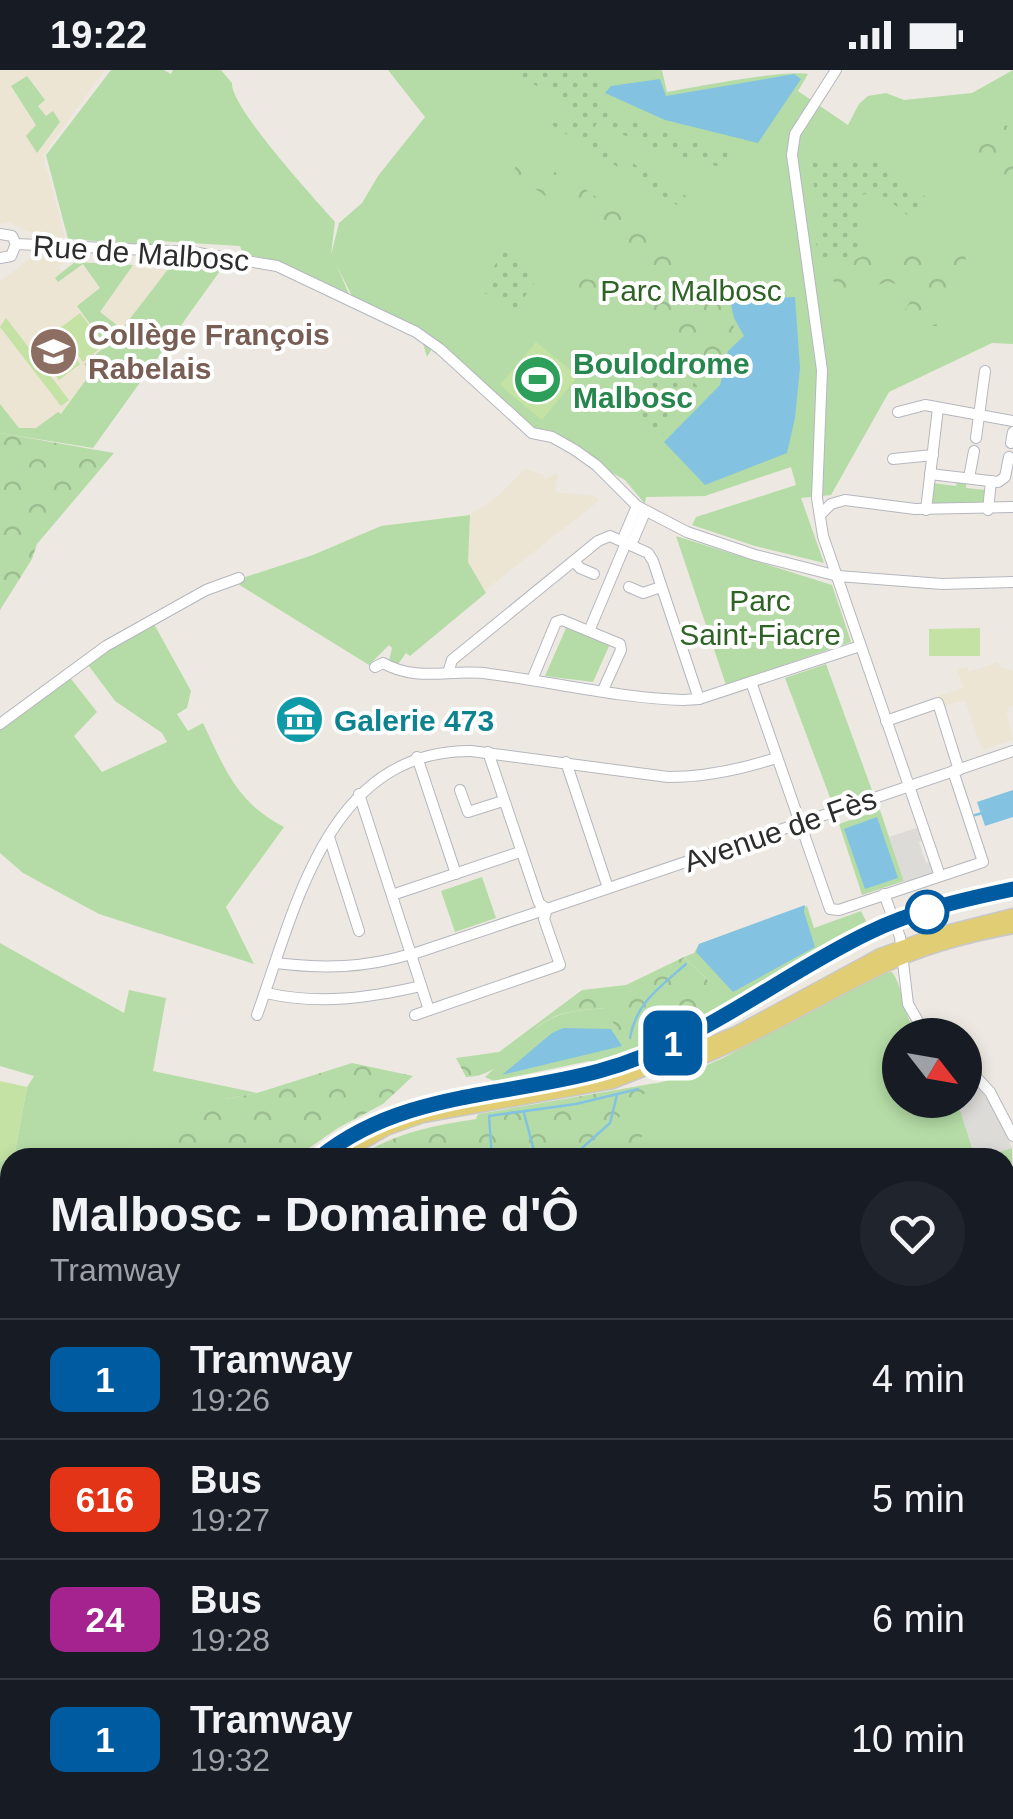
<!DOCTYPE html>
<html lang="fr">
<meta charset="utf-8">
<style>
:root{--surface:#171b24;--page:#20242c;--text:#f1f3f6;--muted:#9ea1a6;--line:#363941}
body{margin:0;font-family:Helvetica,sans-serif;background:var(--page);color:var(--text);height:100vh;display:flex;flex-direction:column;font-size:38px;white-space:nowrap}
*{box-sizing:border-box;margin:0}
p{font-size:32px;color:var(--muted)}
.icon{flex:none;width:55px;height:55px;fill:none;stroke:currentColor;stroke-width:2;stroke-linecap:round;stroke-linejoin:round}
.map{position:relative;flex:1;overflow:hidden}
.panel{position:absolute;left:0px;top:1078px;width:1015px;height:672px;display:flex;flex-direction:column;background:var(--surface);border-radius:30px 30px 0 0;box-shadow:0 5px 15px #0003}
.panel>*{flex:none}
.badge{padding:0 20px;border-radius:15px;font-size:35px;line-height:65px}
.needle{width:65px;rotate:121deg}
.buttons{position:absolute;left:882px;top:948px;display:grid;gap:20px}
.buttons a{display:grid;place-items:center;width:100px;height:100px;border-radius:50%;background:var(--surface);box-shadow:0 5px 15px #0003;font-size:50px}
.map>.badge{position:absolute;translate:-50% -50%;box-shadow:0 0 0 5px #fff}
.round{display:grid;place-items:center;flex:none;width:105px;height:105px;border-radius:52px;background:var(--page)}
.summary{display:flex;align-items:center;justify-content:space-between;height:170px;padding:0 50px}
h1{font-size:48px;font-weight:800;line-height:75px}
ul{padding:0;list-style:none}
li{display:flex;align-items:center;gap:30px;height:120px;padding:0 50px;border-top:2px solid var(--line)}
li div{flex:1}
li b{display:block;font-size:38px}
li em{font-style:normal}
li .badge{min-width:110px;font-weight:700;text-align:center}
.status{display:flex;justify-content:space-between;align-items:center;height:70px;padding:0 50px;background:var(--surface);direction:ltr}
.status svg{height:28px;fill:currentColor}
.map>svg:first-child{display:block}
</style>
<div class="status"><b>19:22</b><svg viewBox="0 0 49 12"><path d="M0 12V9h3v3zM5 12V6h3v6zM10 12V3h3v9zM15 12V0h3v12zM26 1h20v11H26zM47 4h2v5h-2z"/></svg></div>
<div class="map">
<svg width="1013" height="1749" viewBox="0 0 1013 1749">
<defs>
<pattern id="forest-crowns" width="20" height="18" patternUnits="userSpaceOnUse" patternTransform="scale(2.5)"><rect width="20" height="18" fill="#b5dca6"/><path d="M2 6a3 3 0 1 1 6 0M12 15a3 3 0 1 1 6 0" fill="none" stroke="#9cbd8f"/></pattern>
<pattern id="garden-dots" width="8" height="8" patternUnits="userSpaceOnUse" patternTransform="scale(2.5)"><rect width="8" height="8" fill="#b5dca6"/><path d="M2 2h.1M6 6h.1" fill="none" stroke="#9cbd8f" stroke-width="1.8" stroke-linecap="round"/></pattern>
</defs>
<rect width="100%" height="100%" fill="#ede9e2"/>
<path fill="#e3e1e7" d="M 1013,1478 L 1013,1614 L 1005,1618 L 1005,1486 Z"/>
<g fill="#ece5d4">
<path d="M 0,0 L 105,0 L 43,85 L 65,168 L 27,161 L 9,152 L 0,154 Z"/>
<path d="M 33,187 L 67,191 L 59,197 L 62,201 L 75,192 L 170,197 L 42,371 L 0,363 L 0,211 Z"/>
<path d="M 525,399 L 544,405 L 545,409 L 558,403 L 556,422 L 594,426 L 600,430 L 488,518 L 486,523 L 468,492 L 470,445 L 497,427 Z"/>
<path d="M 998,592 L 1000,597 L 1013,601 L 1013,636 L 1008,638 L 1007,644 L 1013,670 L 982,680 L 965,630 L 944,636 L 938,626 L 963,618 L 957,600 L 967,597 L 969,602 Z"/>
<path d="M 1013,1304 L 1013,1452 L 1005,1450 L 1005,1311 Z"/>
<path d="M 602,1740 L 881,1740 L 862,1749 L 606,1749 Z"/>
</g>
<g fill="#b5dca6">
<path d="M 111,0 L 164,0 L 171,4 L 173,0 L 221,0 L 232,13 C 230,37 315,129 335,152 L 331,185 L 339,153 L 362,133 L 378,106 L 425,47 L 388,0 L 662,0 L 667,22 C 699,16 782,0 808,4 L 798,21 L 848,55 L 859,34 L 868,26 L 886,23 L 904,30 L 972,23 L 1013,0 L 1013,274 L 992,273 L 889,322 L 831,425 L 801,428 L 824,493 L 755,476 L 692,455 L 696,447 L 796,415 L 791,397 L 705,426 L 646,427 L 645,434 L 625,410 L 542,365 L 435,273 L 427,287 L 419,260 L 352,226 L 337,196 L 349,224 L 277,191 L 243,184 L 240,176 L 158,171 L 152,175 L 68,169 L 46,85 Z"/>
<path d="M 27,6 L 45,30 L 38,36 L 46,46 L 53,41 L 60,52 L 37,83 L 26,66 L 36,55 L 11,16 Z"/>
<path d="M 179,185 L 225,194 L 93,378 L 0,363 L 0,334 L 19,358 L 36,358 L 58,342 L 61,344 L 91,303 L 84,294 L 106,276 L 77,236 L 100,218 L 83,194 L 58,212 L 55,208 L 75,192 L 133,195 L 100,242 L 122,259 Z"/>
<path d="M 957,410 L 966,412 L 966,418 L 987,420 L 986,436 L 930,434 L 932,413 L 956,416 Z"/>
<path d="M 470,445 L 468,492 L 486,523 L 410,586 L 406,583 L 396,597 L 389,591 L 392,578 L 389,575 L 369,595 L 233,511 L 313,485 L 381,456 Z"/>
<path d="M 676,466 L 832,515 L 851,572 L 726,615 Z"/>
<path d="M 154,554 L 191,621 L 187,638 L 177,644 L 188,661 L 203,653 C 224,698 238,734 284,757 L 226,837 L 254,894 L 99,844 L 23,803 L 0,783 L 0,658 L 68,605 L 97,642 L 74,666 L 102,702 L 167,672 L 162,663 L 115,631 L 86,592 Z"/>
<path d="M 567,556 L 610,574 L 593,612 L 545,606 Z"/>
<path d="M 826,594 L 873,723 L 834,738 L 785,608 Z"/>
<path d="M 880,740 L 904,811 L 862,825 L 839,754 Z"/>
<path d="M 482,807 L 496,848 L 455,862 L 441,821 Z"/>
<path d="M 807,836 L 814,858 L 861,841 L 868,855 L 684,961 L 601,993 L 589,991 L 494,1011 L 485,1007 C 506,989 532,955 557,946 C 571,940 589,940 604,938 L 637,973 L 683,956 L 709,911 L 684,887 L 694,883 L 699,874 Z"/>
<path d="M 0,873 L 124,943 L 129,920 L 166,928 L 153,1001 L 257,1023 L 226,1029 L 158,1080 L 131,1073 L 136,1087 L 14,1087 L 27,1017 L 34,1006 L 0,996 Z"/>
<path d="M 892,902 C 905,919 899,941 919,965 L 900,965 L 900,1030 L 957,1030 L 975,1087 L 569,1088 L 646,1016 L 677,1008 L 723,988 L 884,903 Z"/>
<path d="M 1012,1078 L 1013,1193 L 1005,1197 L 1005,1088 L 980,1087 Z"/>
<path d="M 10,1089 L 10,1159 L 0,1149 L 0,1091 Z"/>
</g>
<g fill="url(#forest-crowns)">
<path d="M 1003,55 L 1013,57 L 1013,105 L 978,102 L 974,93 L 981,68 Z"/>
<path d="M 520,90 L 566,106 L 712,207 L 737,264 L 723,279 L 720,287 L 694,298 L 675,301 L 653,240 L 569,220 L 564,206 L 626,215 L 644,223 L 652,218 L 653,196 L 645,186 L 592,158 L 515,105 L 515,92 Z"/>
<path d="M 912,167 L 926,178 L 956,175 L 964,182 L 972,214 L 932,240 L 937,256 L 930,256 L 922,248 L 907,253 L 901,247 L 915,223 L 888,211 L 846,229 L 831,207 L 831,198 L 891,176 L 899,180 Z"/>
<path d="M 0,363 L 114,383 L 37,474 L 32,489 L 0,540 Z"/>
<path d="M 684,887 L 725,927 L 704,947 L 637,973 L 626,973 L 604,938 C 589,940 570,940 556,946 C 519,961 509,1006 466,1007 L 456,988 L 499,982 L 582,920 L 626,915 Z"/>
<path d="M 352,993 L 413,1006 L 383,1034 L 338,1058 L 296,1087 L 136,1087 L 130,1072 L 158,1080 L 202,1039 L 226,1029 L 257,1023 Z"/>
<path d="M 656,1013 L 576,1087 L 360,1087 C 392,1063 437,1055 476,1049 L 478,1044 Z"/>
<path d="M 657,1038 L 639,1072 L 629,1076 L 633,1087 L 602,1087 Z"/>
</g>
<g fill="url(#garden-dots)">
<path d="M 510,0 L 592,0 L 603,7 L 590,28 L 630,51 L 728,83 L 723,98 L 650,77 L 597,53 L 589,66 L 686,126 L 680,137 L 549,53 L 555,43 L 572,53 L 580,42 Z"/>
<path d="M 878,87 L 931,132 L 912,149 L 876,120 L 860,126 L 863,184 L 821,193 L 815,169 L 823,166 C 820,142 813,118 811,93 Z"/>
<path d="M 503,180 L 541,204 L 515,240 L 481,221 Z"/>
<path d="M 669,309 L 692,310 L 701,321 L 657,371 L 616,328 L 643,315 Z"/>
</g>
<g fill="#c4e2a3">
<path d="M 80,243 L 104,275 L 83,292 L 59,259 Z"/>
<path d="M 6,248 L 69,330 L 61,336 L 0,257 Z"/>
<path d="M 56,262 L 80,294 L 59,310 L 35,278 Z"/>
<path d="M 536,272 L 578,306 L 542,350 L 500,315 Z"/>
<path d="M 980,558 L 980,586 L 929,586 L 929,559 Z"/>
<path d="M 0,1011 L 27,1017 L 14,1087 L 0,1091 Z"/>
</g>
<g fill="#dddbd8">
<path d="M 919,757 L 924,770 L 919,772 L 926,793 L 931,792 L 933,803 L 905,814 L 889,767 Z"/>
<path d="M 974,1010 L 993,1038 L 1012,1078 L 980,1087 L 975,1087 L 957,1030 L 965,1030 L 965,1013 Z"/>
</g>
<g fill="#83c3e1">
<path d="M 794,4 L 801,9 L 758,73 L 665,50 L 605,23 L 611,16 L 660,9 L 666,26 Z"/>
<path d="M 795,227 L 800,298 L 795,348 L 787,383 L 705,415 L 664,372 L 720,315 L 728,281 L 744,266 L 734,248 L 730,230 Z"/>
<path d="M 1013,720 L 1013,747 L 985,756 L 977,732 Z"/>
<path d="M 877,747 L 898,808 L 865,819 L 844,759 Z"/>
<path d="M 805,835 L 804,842 L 815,877 L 733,922 L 696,882 L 699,874 Z"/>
<path d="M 563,958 L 611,959 L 622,976 L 502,1005 L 552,963 Z"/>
</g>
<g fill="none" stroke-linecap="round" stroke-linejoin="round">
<g stroke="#83c3e1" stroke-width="2.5">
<path d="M 975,745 L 983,743"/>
<path d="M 630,968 C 636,933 660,917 686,894"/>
<path d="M 524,1043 L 536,1088"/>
<path d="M 492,1088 L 489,1046 L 576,1034 L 638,1019"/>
<path d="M 571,1088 L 610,1053 L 617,1025"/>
<path d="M 0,1513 L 10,1514"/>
</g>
<path stroke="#83c3e1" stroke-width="8" d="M 986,1740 L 988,1749"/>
<defs>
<g id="minor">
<path d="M 836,0 L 795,64 L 792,85 L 822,300 L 817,428 L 823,466 L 940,806"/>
<path d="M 0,164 L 12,166 L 16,174 L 192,182 L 277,196 L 416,262 L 440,279 L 532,363 L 552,367 L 575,380 L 596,395 L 637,436 L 687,462 L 755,485 L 838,506 L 942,514 L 1013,512"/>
<path d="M 0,188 L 11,186 L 16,174"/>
<path d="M 898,342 L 925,335 L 1013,351"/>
<path d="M 976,368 L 985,301"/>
<path d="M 1011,373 L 1013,362"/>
<path d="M 893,389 L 933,385"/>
<path d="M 930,404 L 998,412 L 1005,407 L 1009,387"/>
<path d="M 969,408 L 974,381"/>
<path d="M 926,440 L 938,338"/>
<path d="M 988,440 L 991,411"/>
<path d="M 821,444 L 831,434 L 845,430 L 915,439 L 1013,437"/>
<path d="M 622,471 L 637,436"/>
<path d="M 631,475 L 645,442"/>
<path d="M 574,491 L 580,498 L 594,504"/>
<path d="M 629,517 L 643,523 L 661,517"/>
<path d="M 589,561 L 626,473"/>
<path d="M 375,597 L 383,593 C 418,613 452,598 490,604 C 553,612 619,628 683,630 L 699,629 L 860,576"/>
<path d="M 448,603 L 452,590 L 598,471 L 610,466 L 648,483 L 653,491 L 699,629"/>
<path d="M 532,610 L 556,552 L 562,550 L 620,574 L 621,580 L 603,620"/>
<path d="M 751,612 L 830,839 L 839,840 L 983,792 L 953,701"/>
<path d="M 886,651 L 938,633 L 959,700"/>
<path d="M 0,654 L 106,576 L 206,520 L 239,508"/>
<path d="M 417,687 L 456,804"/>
<path d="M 566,692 L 608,818"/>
<path d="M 460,720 L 468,742 L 503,731"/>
<path d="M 359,724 L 429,940"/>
<path d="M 329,767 L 359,861"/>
<path d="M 884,824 L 900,867 L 908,934 L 926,965"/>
<path d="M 392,825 L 520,782"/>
<path d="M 547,839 L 1013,681"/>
<path d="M 416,883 L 541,841"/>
<path d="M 276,893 C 325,899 364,898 411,884"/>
<path d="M 266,923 C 319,935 369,928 421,916"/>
<path d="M 257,945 C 296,837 328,680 471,681 L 668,707 C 706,707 739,700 776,688"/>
<path d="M 415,945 L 560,895 L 544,849 L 547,839 L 539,833 L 488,682"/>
<path d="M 965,995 L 990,1022 L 1013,1066"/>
<path d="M 0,1166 L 10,1175"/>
<path d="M 1005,1207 L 1013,1204"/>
<path d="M 1005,1223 L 1013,1231"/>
<path d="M 1005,1290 L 1013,1283"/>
<path d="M 0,1662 L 10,1665"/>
<path d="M 0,1719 L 10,1699"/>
<path d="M 111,1740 L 118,1749"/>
<path d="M 243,1740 L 257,1749"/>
<path d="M 532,1740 L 536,1749"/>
<path d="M 0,1741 L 14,1749"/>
<path d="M 909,1745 L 918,1749"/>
<path d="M 29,1749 L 33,1740"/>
<path d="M 176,1749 L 182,1740"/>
<path d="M 395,1749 L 400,1740"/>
<path d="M 414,1749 L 417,1740"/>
<path d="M 475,1749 L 476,1740"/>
</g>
<g id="major">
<path d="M 678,997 C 752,971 816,928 887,895 C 926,876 970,865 1013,857"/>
<path d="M 336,1088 L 386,1059 L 423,1046 L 613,1012 L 736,963 L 880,885 L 938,864 L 1013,845"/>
<path d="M 0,1177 L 10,1186"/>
<path d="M 0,1193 L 10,1203"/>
<path d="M 0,1324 L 10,1321"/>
<path d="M 0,1342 L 10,1343"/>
<path d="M 502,1740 L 508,1749"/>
<path d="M 516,1740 L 523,1749"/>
</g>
</defs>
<use href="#minor" stroke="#b5b7bf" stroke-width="12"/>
<use href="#major" stroke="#c8c8c8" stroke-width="15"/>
<use href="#minor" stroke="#fff" stroke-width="10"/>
<use href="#major" stroke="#e1cd73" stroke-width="12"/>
<g stroke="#a5a6b5" stroke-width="2.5">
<path d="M 314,1088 C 408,1015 493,1027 599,997 C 699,968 776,902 868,858 C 912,837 965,825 1013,815"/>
<path d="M 464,1749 L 466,1740"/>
</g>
</g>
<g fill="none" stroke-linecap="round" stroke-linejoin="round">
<defs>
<path id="line" d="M 319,1088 C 400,1022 503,1027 599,1001 C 699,974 777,907 868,863 C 912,841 965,829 1013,819"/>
</defs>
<use href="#line" stroke="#fff" stroke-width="22"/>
<use href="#line" stroke="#005ba1" stroke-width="15"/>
</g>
<defs>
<symbol id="school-disc" viewBox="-11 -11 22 22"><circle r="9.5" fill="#8d6e63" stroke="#fff"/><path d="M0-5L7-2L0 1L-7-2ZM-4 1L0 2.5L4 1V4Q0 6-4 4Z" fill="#fff"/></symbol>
<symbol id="stadium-disc" viewBox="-11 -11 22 22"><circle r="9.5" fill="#2e9e5b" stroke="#fff"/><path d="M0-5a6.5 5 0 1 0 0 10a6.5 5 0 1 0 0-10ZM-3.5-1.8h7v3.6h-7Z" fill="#fff"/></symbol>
<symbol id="museum-disc" viewBox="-11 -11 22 22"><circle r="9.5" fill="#0f9aa8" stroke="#fff"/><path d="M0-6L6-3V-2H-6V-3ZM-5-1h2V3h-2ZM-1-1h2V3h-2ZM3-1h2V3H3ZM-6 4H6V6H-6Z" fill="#fff"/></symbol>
</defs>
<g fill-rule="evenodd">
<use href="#school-disc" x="26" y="254" width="55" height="55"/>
<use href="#stadium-disc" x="510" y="282" width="55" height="55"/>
<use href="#museum-disc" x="272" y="622" width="55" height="55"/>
</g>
<circle fill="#fff" stroke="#005ba1" stroke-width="5" cx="927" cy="842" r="20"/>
<g text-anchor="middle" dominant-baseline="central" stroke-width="8" stroke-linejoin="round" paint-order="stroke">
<g font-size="30" fill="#2d2d2d" stroke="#fff">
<text transform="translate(141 183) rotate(4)">Rue de Malbosc</text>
<text transform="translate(780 760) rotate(-19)">Avenue de Fès</text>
</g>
<g font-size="30" fill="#2e6325" stroke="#fff">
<text x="691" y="220">Parc Malbosc</text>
<text x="760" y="530">Parc<tspan x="760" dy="34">Saint-Fiacre</tspan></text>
</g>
<g font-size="30" font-weight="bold" fill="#785e54" stroke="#fff" text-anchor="start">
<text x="88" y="264">Collège François<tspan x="88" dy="34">Rabelais</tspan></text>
</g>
<g font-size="30" font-weight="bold" fill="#27864d" stroke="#fff" text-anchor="start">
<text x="573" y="293">Boulodrome<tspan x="573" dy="34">Malbosc</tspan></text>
</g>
<g font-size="30" font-weight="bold" fill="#0d838f" stroke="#fff" text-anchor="start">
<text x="334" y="650">Galerie 473</text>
</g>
</g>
</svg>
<div class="buttons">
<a><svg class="needle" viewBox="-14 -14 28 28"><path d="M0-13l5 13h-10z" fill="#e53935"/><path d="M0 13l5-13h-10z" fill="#9ea1a6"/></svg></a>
</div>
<b class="badge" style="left:673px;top:973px;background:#005ba1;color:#fff">1</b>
<section class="panel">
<div class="summary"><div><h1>Malbosc - Domaine d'Ô</h1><p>Tramway</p></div><a class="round"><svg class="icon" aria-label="heart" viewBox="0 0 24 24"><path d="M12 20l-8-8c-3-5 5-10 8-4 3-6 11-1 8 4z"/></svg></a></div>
<ul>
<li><span class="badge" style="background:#005ba1;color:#fff">1</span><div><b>Tramway</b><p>19:26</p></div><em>4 min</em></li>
<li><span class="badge" style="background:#e43417;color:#fff">616</span><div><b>Bus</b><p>19:27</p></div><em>5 min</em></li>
<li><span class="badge" style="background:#a4238f;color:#fff">24</span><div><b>Bus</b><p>19:28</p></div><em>6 min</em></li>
<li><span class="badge" style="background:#005ba1;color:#fff">1</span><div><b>Tramway</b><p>19:32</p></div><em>10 min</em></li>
</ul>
</section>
</div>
